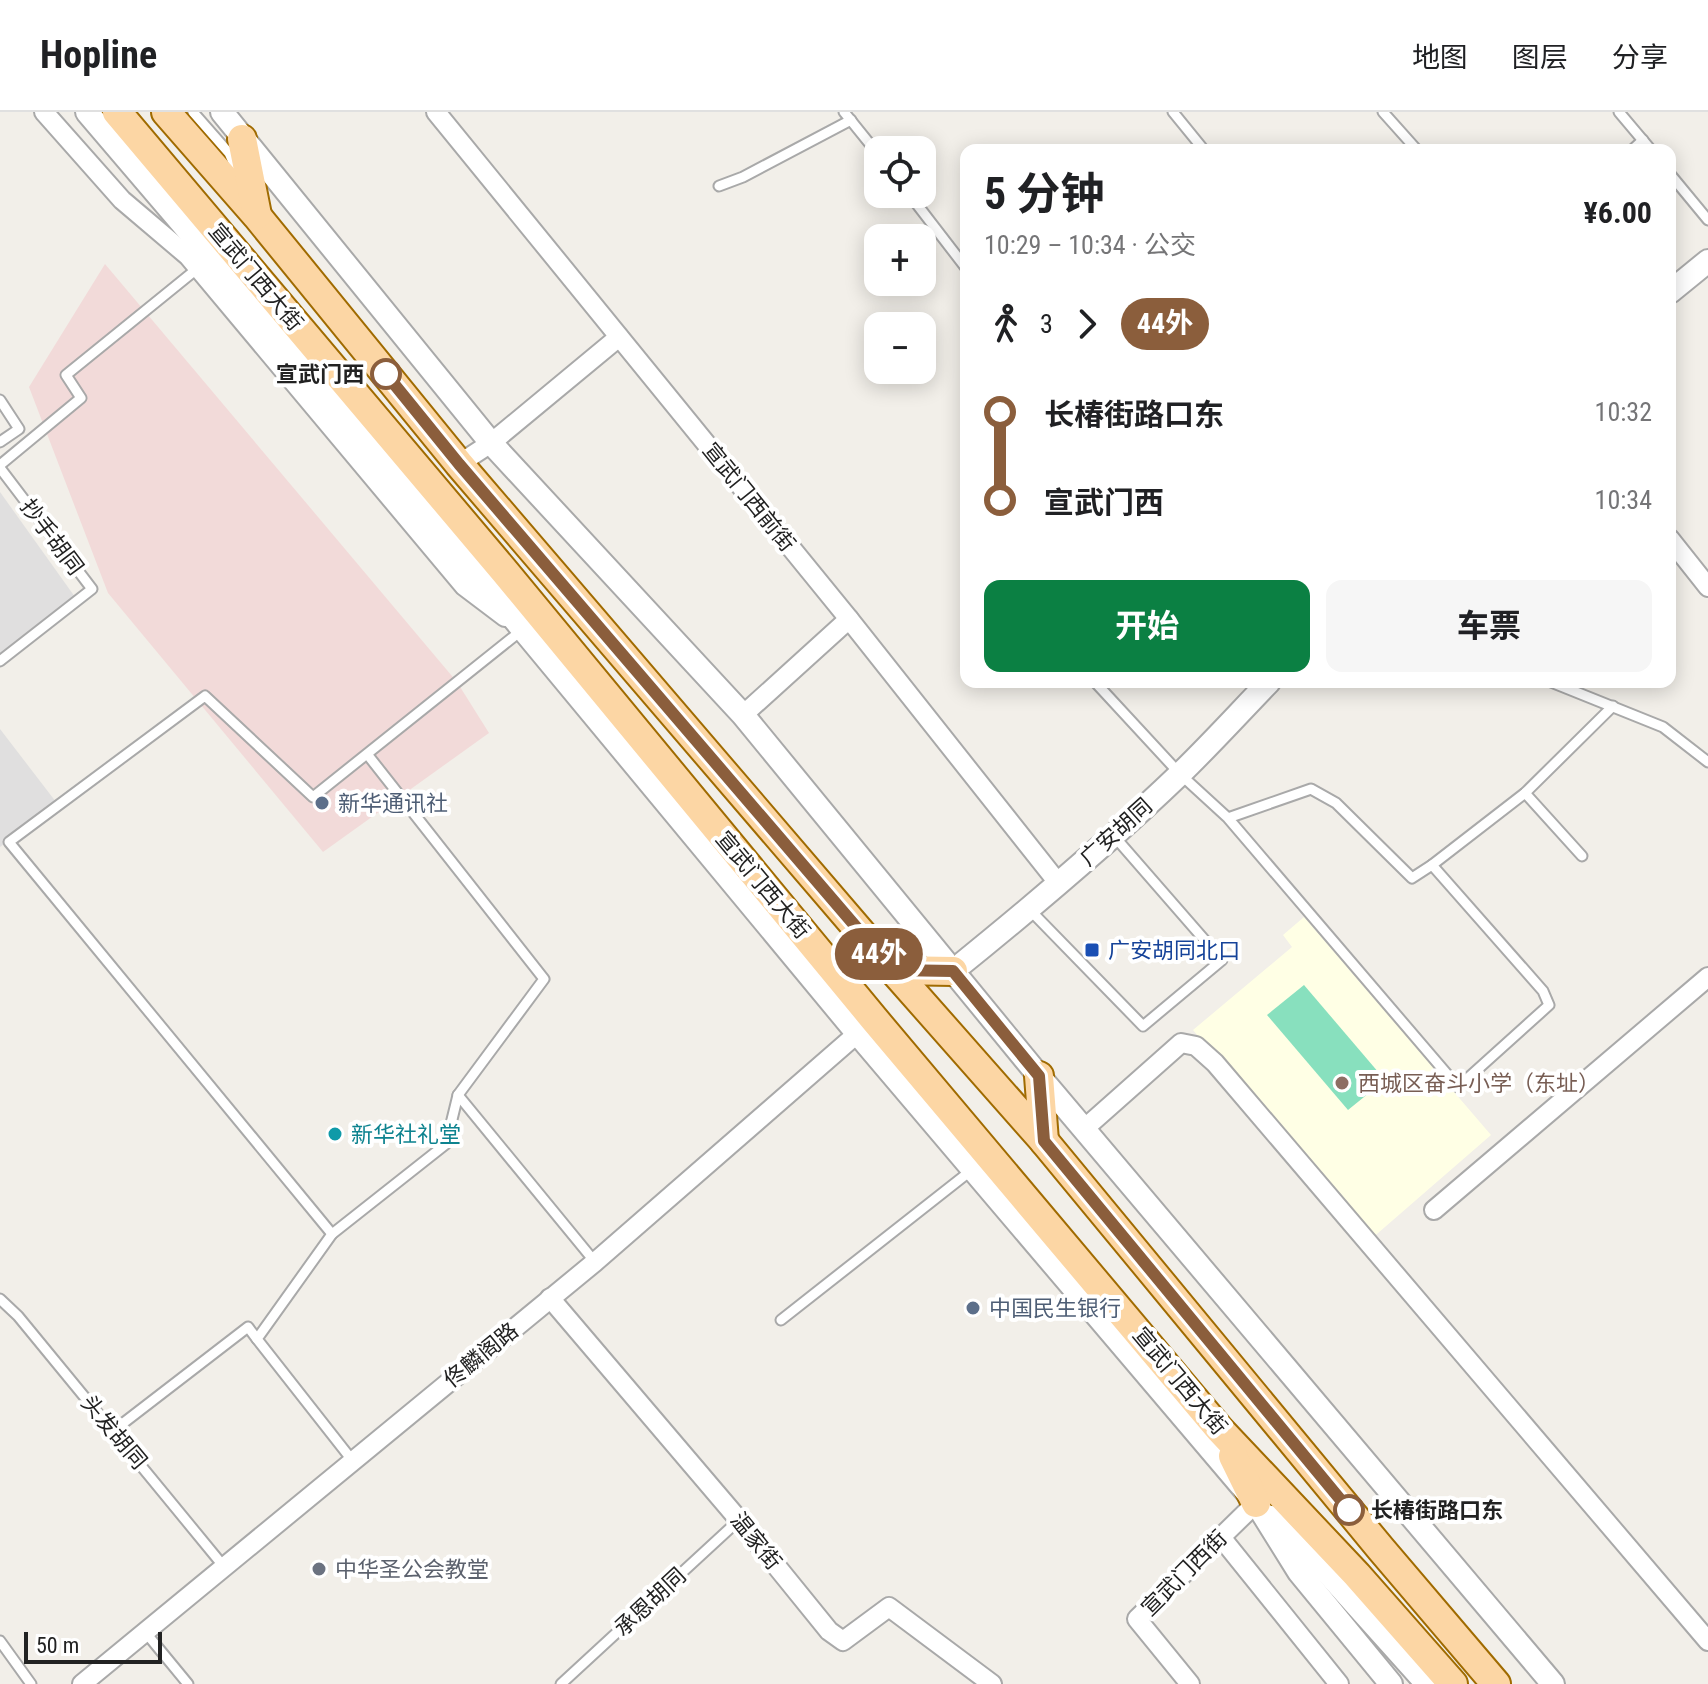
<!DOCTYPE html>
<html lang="zh">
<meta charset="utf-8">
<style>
:root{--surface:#fff;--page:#f6f6f6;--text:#202124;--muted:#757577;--line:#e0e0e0;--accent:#0b8043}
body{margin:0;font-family:"Roboto Condensed","Noto Sans SC",sans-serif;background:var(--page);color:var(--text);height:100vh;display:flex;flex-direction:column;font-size:30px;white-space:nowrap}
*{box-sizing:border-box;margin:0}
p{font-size:26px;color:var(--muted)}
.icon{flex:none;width:44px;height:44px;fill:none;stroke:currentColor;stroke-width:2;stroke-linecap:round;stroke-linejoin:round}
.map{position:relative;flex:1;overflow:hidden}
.sheet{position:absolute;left:960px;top:32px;width:716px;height:544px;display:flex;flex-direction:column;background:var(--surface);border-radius:16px;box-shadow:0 4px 20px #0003}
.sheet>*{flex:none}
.badge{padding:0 16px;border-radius:26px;font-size:28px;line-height:52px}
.tools{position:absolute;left:864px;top:24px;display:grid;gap:16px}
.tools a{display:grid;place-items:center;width:72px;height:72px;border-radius:16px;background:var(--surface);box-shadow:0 4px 20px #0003;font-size:40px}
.scale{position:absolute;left:24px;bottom:20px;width:138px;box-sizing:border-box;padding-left:8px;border:4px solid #222;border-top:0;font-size:22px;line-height:28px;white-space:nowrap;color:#222;-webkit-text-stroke:6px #fff;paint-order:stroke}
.map>.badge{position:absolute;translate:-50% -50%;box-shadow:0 0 0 4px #fff}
.legs{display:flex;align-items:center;gap:12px;height:88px;padding:0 24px;font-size:26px}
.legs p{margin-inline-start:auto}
.overview{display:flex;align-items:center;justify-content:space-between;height:136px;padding:0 24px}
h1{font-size:44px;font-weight:700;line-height:60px}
.action{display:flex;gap:16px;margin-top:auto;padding:16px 24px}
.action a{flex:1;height:92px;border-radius:16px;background:var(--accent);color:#fff;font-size:32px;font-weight:700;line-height:92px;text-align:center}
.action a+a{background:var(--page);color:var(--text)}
ul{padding:0 24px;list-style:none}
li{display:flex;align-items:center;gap:28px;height:88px;font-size:30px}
li i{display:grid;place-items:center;width:12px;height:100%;margin:0 10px;background:currentColor}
li i::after{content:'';width:20px;height:20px;margin:-10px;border:6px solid;border-radius:50%;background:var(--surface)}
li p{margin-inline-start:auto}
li:first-child i{background:linear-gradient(#0000 50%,currentColor 0)}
li:last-child i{background:linear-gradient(currentColor 50%,#0000 0)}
header{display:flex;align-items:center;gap:48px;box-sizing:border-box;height:112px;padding:0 40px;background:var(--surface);border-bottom:2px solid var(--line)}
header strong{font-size:38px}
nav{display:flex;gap:44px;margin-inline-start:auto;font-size:28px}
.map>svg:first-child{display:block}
</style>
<header>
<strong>Hopline</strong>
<nav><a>地图</a><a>图层</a><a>分享</a></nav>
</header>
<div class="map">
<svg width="1708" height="1572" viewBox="0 0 1708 1572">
<rect width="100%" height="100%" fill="#f2efe9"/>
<g fill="#e0dfdf">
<path d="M 0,380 L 75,485 L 0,543 Z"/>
<path d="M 0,617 L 56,690 L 0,735 Z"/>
</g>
<path fill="#f2dad9" d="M 105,152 L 457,570 L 489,621 L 323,740 L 108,481 L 29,275 Z"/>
<path fill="#ffffe5" d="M 1304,805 L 1491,1023 L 1370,1128 L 1193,918 L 1292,835 L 1283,823 Z"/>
<path fill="#88e0be" d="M 1304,873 L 1385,968 L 1348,998 L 1267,903 Z"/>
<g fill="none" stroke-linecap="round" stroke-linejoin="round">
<defs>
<g id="service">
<path d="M 193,0 L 229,41 L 236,57"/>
<path d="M 844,0 L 878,42"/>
<path d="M 1173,0 L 1204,38"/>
<path d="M 1383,0 L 1417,38"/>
<path d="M 1619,0 L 1651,38"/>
<path d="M 1632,38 L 1643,28"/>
<path d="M 1670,62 L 1708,108"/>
<path d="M 719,74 L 743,65 L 851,8"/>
<path d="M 909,82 L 966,156"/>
<path d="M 0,288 L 19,317 L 0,330"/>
<path d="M 0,353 L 81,286 L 66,263 L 198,156"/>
<path d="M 0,356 L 92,477 L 0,549"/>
<path d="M 1095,570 L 1180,662 L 1228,706 L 1458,975 L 1549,893 L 1543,879 L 1432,753 L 1412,766 L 1336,691 L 1311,677 L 1228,706"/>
<path d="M 1551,570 L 1663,615 L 1708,650"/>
<path d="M 367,642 L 544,867 L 458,983 L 446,1032 L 332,1122 L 9,730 L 205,584 L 313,685 L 522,518"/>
<path d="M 1525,681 L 1582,744"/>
<path d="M 1432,753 L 1525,681 L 1613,594"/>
<path d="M 1029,797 L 1143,914 L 1222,848 L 1114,724"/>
<path d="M 458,983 L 595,1150"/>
<path d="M 332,1122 L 257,1227 L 352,1348"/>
<path d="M 0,1187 L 18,1204 L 225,1456"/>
<path d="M 781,1208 L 973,1057"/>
<path d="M 113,1319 L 248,1215 L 257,1227"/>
<path d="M 146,1521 L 188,1572"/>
<path d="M 0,1529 L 31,1572"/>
<path d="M 561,1572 L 739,1408"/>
</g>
<g id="minor">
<path d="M 44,0 L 122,88 L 188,144 L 464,474 L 505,505"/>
<path d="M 436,0 L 849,507 L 1059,772"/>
<path d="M 459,352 L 491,331 L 619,225"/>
<path d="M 1670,427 L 1708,475"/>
<path d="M 743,603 L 849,507"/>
<path d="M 1084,1017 L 1181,931 L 1196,934 L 1215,951 L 1708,1529"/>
<path d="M 1434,1098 L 1708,865"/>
<path d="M 550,1186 L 739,1408 L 829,1519 L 843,1529 L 889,1495 L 992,1572"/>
<path d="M 1220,1424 L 1339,1572"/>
<path d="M 82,1572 L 595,1150 L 866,914"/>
<path d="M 1190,1572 L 1137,1507 L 1256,1391"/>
</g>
<g id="tertiary">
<path d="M 87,0 L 336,292 L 857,921 L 1256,1391 L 1299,1460 L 1391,1572"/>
<path d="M 222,0 L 491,331 L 743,603 L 1039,964 L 1553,1572"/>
<path d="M 1670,180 L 1708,149"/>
<path d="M 953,859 C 1031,796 1107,732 1180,662 C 1210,633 1239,601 1269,570"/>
<path d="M 1272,1405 L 1296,1426 L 1427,1572"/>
</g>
<g id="primary">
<path d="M 117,0 L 505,460 L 874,907 L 1220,1318 L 1357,1463 L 1453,1572"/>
<path d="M 166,0 L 257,104 L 459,352 L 893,858 L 1044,1029 L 1381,1437 L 1496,1572"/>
<path d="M 242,27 L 257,103"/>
<path d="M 893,858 L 953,859"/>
<path d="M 1039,964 L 1044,1029"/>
<path d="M 1233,1344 L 1256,1391"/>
</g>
</defs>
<use href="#service" stroke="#a9a9a9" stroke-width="13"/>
<use href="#minor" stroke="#a9a9a9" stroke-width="22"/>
<use href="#tertiary" stroke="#a9a9a9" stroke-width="26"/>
<use href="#primary" stroke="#a06b00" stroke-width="32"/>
<use href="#service" stroke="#fff" stroke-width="9"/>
<use href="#minor" stroke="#fff" stroke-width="18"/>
<use href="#tertiary" stroke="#fff" stroke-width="22"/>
<use href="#primary" stroke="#fcd6a4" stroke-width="28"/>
</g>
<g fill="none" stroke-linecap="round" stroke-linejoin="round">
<defs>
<path id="line-1" d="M 386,262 L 459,352 L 893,858 L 953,859 L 1039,964 L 1044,1029 L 1349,1398"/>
</defs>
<use href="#line-1" stroke="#fff" stroke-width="18"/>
<use href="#line-1" stroke="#8b5e3c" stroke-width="12"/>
</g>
<g fill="#fff" stroke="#8b5e3c" stroke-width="4">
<circle cx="386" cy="262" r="14"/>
<circle cx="1349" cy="1398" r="14"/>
</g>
<g fill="#5c6f8a" stroke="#fff" stroke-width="3">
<circle cx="322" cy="691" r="8"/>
<circle cx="973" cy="1196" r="8"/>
</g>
<rect fill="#1a4fb4" stroke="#fff" stroke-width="3" x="1084" y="830" width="16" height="16" rx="4"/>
<circle fill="#8d6e63" stroke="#fff" stroke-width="3" cx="1342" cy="971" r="8"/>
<circle fill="#0f9aa8" stroke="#fff" stroke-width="3" cx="335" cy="1022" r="8"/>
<circle fill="#6b7280" stroke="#fff" stroke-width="3" cx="319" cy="1457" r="8"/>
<g text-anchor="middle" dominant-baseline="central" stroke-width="8" stroke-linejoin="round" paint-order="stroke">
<g font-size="22" fill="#222" stroke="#fff">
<text transform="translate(256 165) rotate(50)">宣武门西大街</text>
<text transform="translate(749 385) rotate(51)">宣武门西前街</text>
<text transform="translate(52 425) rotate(53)">抄手胡同</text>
<text transform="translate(1116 720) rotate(-42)">广安胡同</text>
<text transform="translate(763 773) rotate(50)">宣武门西大街</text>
<text transform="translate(481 1243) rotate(-39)">佟麟阁路</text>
<text transform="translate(1180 1269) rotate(50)">宣武门西大街</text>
<text transform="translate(114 1320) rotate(50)">头发胡同</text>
<text transform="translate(756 1429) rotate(51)">温家街</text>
<text transform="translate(1184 1461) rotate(-45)">宣武门西街</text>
<text transform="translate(650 1490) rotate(-43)">承恩胡同</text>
</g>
<g font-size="22" font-weight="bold" fill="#222" stroke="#fff" text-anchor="end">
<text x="364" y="262">宣武门西</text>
<text x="1371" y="1398" text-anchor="start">长椿街路口东</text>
</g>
<g font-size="22" fill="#4e5e75" stroke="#fff" text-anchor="start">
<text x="338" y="691">新华通讯社</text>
<text x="989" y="1196">中国民生银行</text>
</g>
<g font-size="22" fill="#164399" stroke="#fff" text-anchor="start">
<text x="1108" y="838">广安胡同北口</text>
</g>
<g font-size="22" fill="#785e54" stroke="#fff" text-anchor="start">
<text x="1358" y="971">西城区奋斗小学（东址）</text>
</g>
<g font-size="22" fill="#0d838f" stroke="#fff" text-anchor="start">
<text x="351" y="1022">新华社礼堂</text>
</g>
<g font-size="22" fill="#5b616d" stroke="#fff" text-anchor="start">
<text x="335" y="1457">中华圣公会教堂</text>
</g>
</g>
</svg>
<div class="tools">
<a><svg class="icon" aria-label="locate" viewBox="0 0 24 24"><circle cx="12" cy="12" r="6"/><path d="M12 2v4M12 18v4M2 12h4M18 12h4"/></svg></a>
<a>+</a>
<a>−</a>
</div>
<div class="scale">50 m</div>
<b class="badge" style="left:879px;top:842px;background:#8b5e3c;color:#fff">44外</b>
<section class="sheet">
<div class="overview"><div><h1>5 分钟</h1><p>10:29 – 10:34 · 公交</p></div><b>¥6.00</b></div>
<div class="legs"><svg class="icon" aria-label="walk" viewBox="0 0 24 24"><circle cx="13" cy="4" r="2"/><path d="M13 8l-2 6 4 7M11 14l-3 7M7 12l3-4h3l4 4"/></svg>3<svg class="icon" aria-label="forward" viewBox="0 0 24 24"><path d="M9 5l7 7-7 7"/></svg><b class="badge" style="background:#8b5e3c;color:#fff">44外</b></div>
<ul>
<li><i style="color:#8b5e3c"></i><b>长椿街路口东</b><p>10:32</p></li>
<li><i style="color:#8b5e3c"></i><b>宣武门西</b><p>10:34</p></li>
</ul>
<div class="action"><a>开始</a><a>车票</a></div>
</section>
</div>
